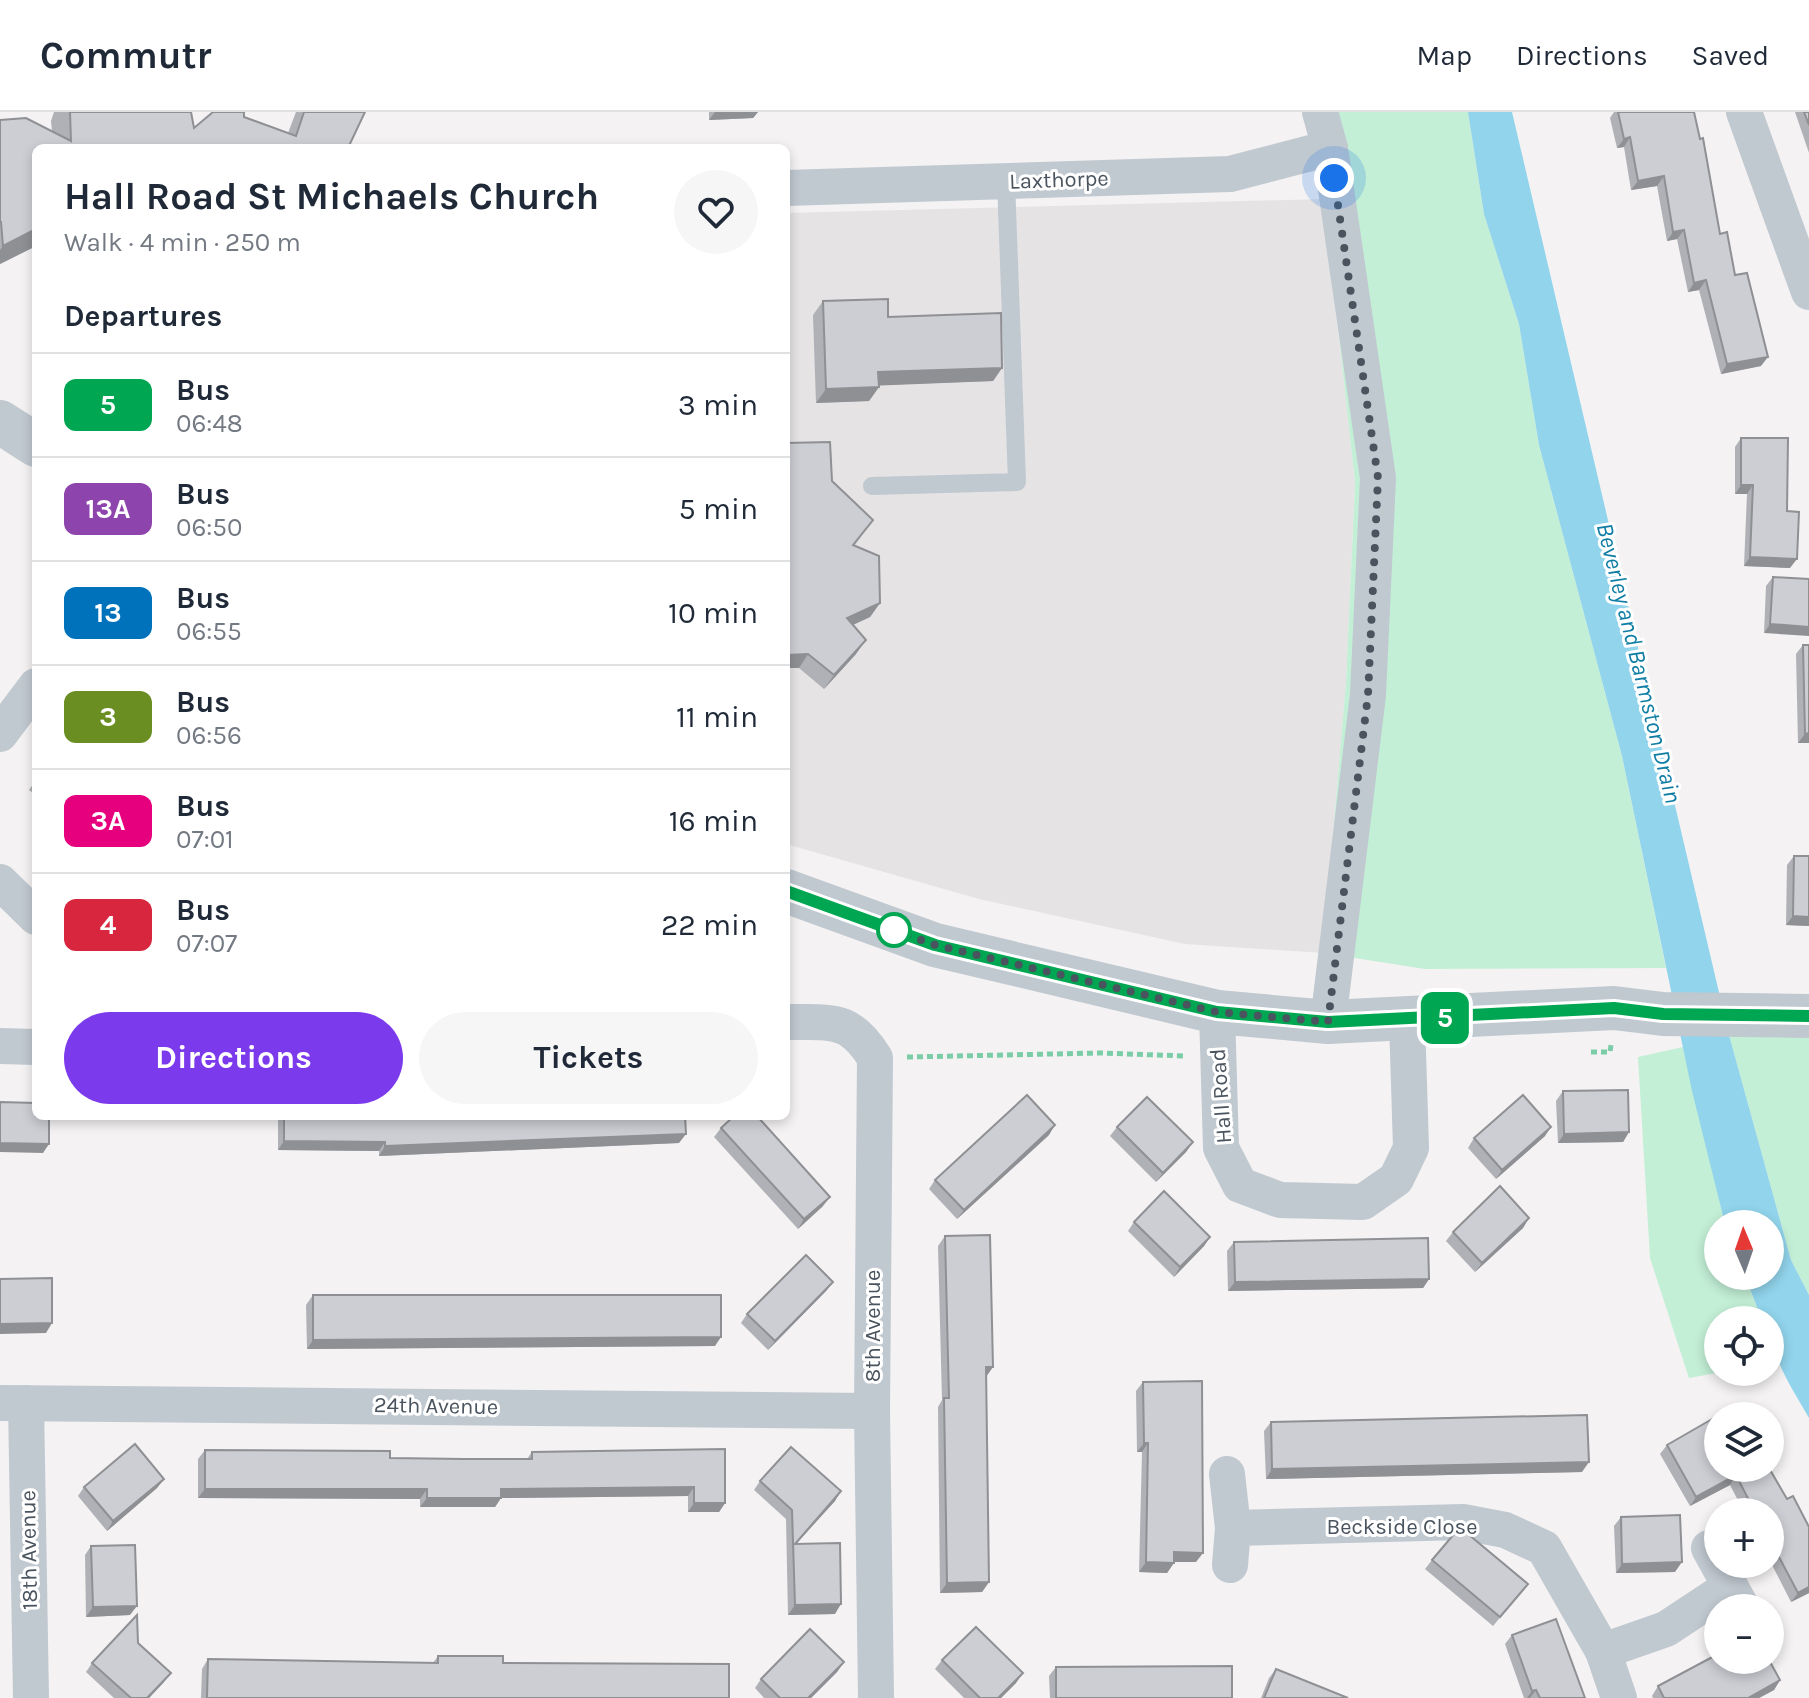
<!DOCTYPE html>
<meta charset="utf-8">
<style>
:root{--surface:#fff;--page:#f6f6f7;--text:#1f2937;--muted:#747a83;--line:#e0e1e3;--accent:#7c3aed}
body{margin:0;font-family:Karla,sans-serif;background:var(--page);color:var(--text);height:100vh;display:flex;flex-direction:column;font-size:30px;white-space:nowrap}
*{box-sizing:border-box;margin:0}
p{font-size:26px;color:var(--muted)}
.icon{flex:none;width:44px;height:44px;fill:none;stroke:currentColor;stroke-width:2;stroke-linecap:round;stroke-linejoin:round}
.map{position:relative;flex:1;overflow:hidden}
.drawer{position:absolute;left:32px;top:32px;width:758px;height:976px;display:flex;flex-direction:column;background:var(--surface);border-radius:12px;box-shadow:0 4px 12px #0003}
.drawer>*{flex:none}
.badge{padding:0 16px;border-radius:12px;font-size:28px;line-height:52px}
.needle{width:52px;rotate:358deg}
.tools{position:absolute;left:1704px;top:1098px;display:grid;gap:16px}
.tools a{display:grid;place-items:center;width:80px;height:80px;border-radius:50%;background:var(--surface);box-shadow:0 4px 12px #0003;font-size:40px}
.you{position:absolute;width:40px;height:40px;margin:-20px;border:6px solid #fff;border-radius:50%;background:#1a73e8;box-shadow:0 0 0 12px #1a73e833}
.map>.badge{position:absolute;translate:-50% -50%;box-shadow:0 0 0 4px #fff}
h2{padding:0 32px;font-size:30px;line-height:72px}
.round{display:grid;place-items:center;flex:none;width:84px;height:84px;border-radius:42px;background:var(--page)}
.head{display:flex;align-items:center;justify-content:space-between;height:136px;padding:0 32px}
h1{font-size:38px;font-weight:700;line-height:60px}
.cta{display:flex;gap:16px;margin-top:auto;padding:16px 32px}
.cta a{flex:1;height:92px;border-radius:48px;background:var(--accent);color:#fff;font-size:32px;font-weight:700;line-height:92px;text-align:center}
.cta a+a{background:var(--page);color:var(--text)}
ul{padding:0;list-style:none}
li{display:flex;align-items:center;gap:24px;height:104px;padding:0 32px;border-top:2px solid var(--line)}
li div{flex:1}
li b{display:block;font-size:30px}
li em{font-style:normal}
li .badge{min-width:88px;font-weight:700;text-align:center}
header{display:flex;align-items:center;gap:48px;box-sizing:border-box;height:112px;padding:0 40px;background:var(--surface);border-bottom:2px solid var(--line)}
header strong{font-size:38px}
nav{display:flex;gap:44px;margin-inline-start:auto;font-size:28px}
.map>svg:first-child{display:block}
</style>
<header>
<strong>Commutr</strong>
<nav><a>Map</a><a>Directions</a><a>Saved</a></nav>
</header>
<div class="map">
<svg width="1809" height="1586" viewBox="0 0 1809 1586">
<rect width="100%" height="100%" fill="#f4f2f2"/>
<path fill="#e5e3e4" d="M 1324,87 L 1355,371 L 1346,570 L 1323,841 L 1185,832 L 979,787 L 786,732 L 786,101 Z"/>
<g fill="#c3efd6">
<path d="M 1305,0 L 1468,0 L 1484,102 L 1519,212 L 1539,333 L 1622,644 L 1666,856 L 1425,857 L 1323,841 L 1346,570 L 1355,371 L 1324,87 Z"/>
<path d="M 1809,921 L 1809,1183 L 1791,1148 L 1729,923 Z"/>
<path d="M 1683,935 L 1725,1112 L 1718,1112 L 1718,1164 L 1745,1164 L 1762,1208 L 1718,1208 L 1718,1260 L 1722,1260 L 1689,1266 L 1650,1146 L 1638,945 Z"/>
</g>
<path fill="#91d4eb" d="M 1468,0 L 1512,0 L 1729,923 L 1791,1148 L 1809,1183 L 1809,1306 C 1791,1274 1770,1245 1770,1208 L 1762,1208 L 1745,1164 L 1770,1164 L 1770,1112 L 1725,1112 L 1692,979 L 1622,644 L 1539,333 L 1519,212 L 1484,102 Z"/>
<g fill="none" stroke-linecap="round" stroke-linejoin="round">
<g stroke="#7bcda8" stroke-width="5" stroke-dasharray="6 4" stroke-linecap="butt">
<path d="M 1591,940 L 1610,940 L 1611,933"/>
<path d="M 907,945 L 1101,941 L 1185,944"/>
</g>
<path stroke="#c0c8d0" stroke-width="18" d="M 872,374 L 1017,370 L 1006,69"/>
<g stroke="#c0c8d0" stroke-width="36">
<path d="M 1320,0 L 1330,36 L 1378,366 L 1368,583 L 1328,910"/>
<path d="M 1744,0 L 1809,180"/>
<path d="M 786,76 L 1230,62 L 1330,36"/>
<path d="M 0,622 L 36,574"/>
<path d="M 0,770 L 36,805"/>
<path d="M 1217,900 L 1221,1036 L 1240,1073 L 1280,1088 L 1363,1090 L 1396,1067 L 1411,1036 L 1407,908"/>
<path d="M 786,910 C 831,911 849,904 875,946 L 872,1299 L 876,1586"/>
<path d="M 0,934 L 36,935"/>
<path d="M 0,1291 L 872,1299"/>
<path d="M 26,1291 L 31,1586"/>
<path d="M 1227,1362 L 1233,1416 L 1230,1453"/>
<path d="M 1233,1416 L 1463,1410 L 1505,1418 L 1544,1436 L 1603,1539 L 1619,1586"/>
<path d="M 1709,1436 L 1741,1494"/>
<path d="M 1603,1539 L 1666,1517 L 1728,1476"/>
</g>
<g stroke="#c0c8d0" stroke-width="44">
<path d="M 0,310 L 36,333"/>
<path d="M 786,779 L 935,833 L 1217,900 L 1328,910 L 1614,896 L 1663,902 L 1809,904"/>
</g>
</g>
<g fill="#afb1b6">
<path d="M 54,0 L 191,0 L 194,16 L 244,5 L 288,21 L 296,0 L 365,0 L 348,36 L 36,36 L 36,134 L 0,152 L 0,8 L 52,19 L 51,9 Z"/>
<path d="M 709,0 L 758,0 L 753,6 L 709,8 Z"/>
<path d="M 1614,0 L 1694,0 L 1720,122 L 1735,163 L 1761,254 L 1721,262 L 1699,178 L 1688,180 L 1677,127 L 1667,129 L 1657,74 L 1631,78 L 1624,35 L 1617,36 L 1610,6 Z"/>
<path d="M 1795,0 L 1809,0 L 1809,41 Z"/>
<path d="M 823,189 L 888,205 L 1002,256 L 993,269 L 878,273 L 879,275 L 869,289 L 816,291 L 813,203 Z"/>
<path d="M 1741,326 L 1787,399 L 1790,456 L 1744,454 L 1747,382 L 1735,382 L 1735,335 Z"/>
<path d="M 832,369 L 873,408 L 854,434 L 880,491 L 870,505 L 853,513 L 856,542 L 824,577 L 799,556 Z"/>
<path d="M 1773,465 L 1809,467 L 1764,521 L 1766,474 Z"/>
<path d="M 1803,533 L 1809,533 L 1809,631 L 1798,631 L 1796,542 Z"/>
<path d="M 36,668 L 36,683 L 29,678 Z"/>
<path d="M 1794,744 L 1809,744 L 1809,814 L 1786,813 L 1787,753 Z"/>
<path d="M 1563,979 L 1629,1020 L 1623,1030 L 1558,1031 L 1556,989 Z"/>
<path d="M 278,1004 L 685,1004 L 679,1031 L 379,1044 L 379,1039 L 278,1038 Z"/>
<path d="M 1117,1015 L 1193,1030 L 1186,1040 L 1156,1070 L 1110,1024 Z"/>
<path d="M 721,1016 L 823,1094 L 798,1117 L 714,1025 Z"/>
<path d="M 1049,1023 L 957,1107 L 929,1077 L 935,1068 Z"/>
<path d="M 1545,1024 L 1496,1067 L 1468,1036 L 1474,1026 Z"/>
<path d="M 1529,1106 L 1523,1116 L 1475,1160 L 1446,1129 L 1453,1120 Z"/>
<path d="M 1134,1110 L 1210,1125 L 1204,1134 L 1174,1165 L 1128,1119 Z"/>
<path d="M 945,1124 L 986,1265 L 989,1470 L 982,1480 L 940,1481 L 938,1295 L 942,1288 L 938,1134 Z"/>
<path d="M 1234,1130 L 1429,1167 L 1423,1176 L 1228,1179 L 1227,1139 Z"/>
<path d="M 833,1170 L 826,1179 L 768,1238 L 741,1211 L 747,1202 Z"/>
<path d="M 313,1183 L 715,1234 L 307,1237 L 306,1193 Z"/>
<path d="M 1143,1270 L 1196,1450 L 1174,1450 L 1167,1461 L 1139,1460 L 1142,1340 L 1137,1340 L 1136,1279 Z"/>
<path d="M 1271,1310 L 1582,1360 L 1266,1367 L 1264,1319 Z"/>
<path d="M 1667,1333 L 1787,1387 L 1809,1415 L 1809,1481 L 1791,1490 L 1770,1449 L 1770,1400 L 1744,1400 L 1730,1373 L 1690,1394 L 1660,1342 Z"/>
<path d="M 725,1337 L 725,1391 L 719,1400 L 688,1400 L 688,1384 L 501,1386 L 495,1395 L 420,1395 L 420,1387 L 198,1386 L 198,1347 L 205,1338 L 390,1346 L 527,1347 L 532,1340 Z"/>
<path d="M 164,1367 L 157,1376 L 107,1419 L 78,1384 L 84,1375 Z"/>
<path d="M 760,1369 L 835,1389 L 796,1432 L 835,1502 L 788,1503 L 786,1407 L 754,1378 Z"/>
<path d="M 1621,1405 L 1675,1460 L 1616,1461 L 1614,1414 Z"/>
<path d="M 91,1434 L 130,1503 L 86,1505 L 85,1443 Z"/>
<path d="M 1432,1448 L 1528,1472 L 1493,1514 L 1425,1457 Z"/>
<path d="M 1512,1523 L 1585,1586 L 1524,1586 L 1505,1532 Z"/>
<path d="M 138,1531 L 164,1570 L 149,1586 L 114,1586 L 86,1560 L 92,1551 Z"/>
<path d="M 438,1544 L 503,1551 L 729,1586 L 201,1586 L 202,1557 L 208,1547 L 433,1551 Z"/>
<path d="M 942,1548 L 1016,1571 L 1001,1586 L 964,1586 L 935,1557 Z"/>
<path d="M 844,1550 L 837,1560 L 811,1586 L 764,1586 L 755,1576 L 761,1567 Z"/>
<path d="M 1056,1555 L 1232,1586 L 1050,1586 L 1049,1564 Z"/>
<path d="M 1276,1557 L 1348,1586 L 1261,1586 L 1269,1566 Z"/>
<path d="M 1780,1568 L 1774,1578 L 1759,1586 L 1653,1586 L 1652,1584 L 1658,1574 Z"/>
</g>
<g fill="#8f9094">
<path d="M 715,0 L 758,0 L 753,6 L 709,8 Z"/>
<path d="M 1630,25 L 1624,35 L 1617,36 L 1624,27 Z"/>
<path d="M 1664,64 L 1657,74 L 1631,78 L 1638,69 Z"/>
<path d="M 36,117 L 36,134 L 0,152 L 0,138 L 3,134 Z"/>
<path d="M 1684,118 L 1677,127 L 1667,129 L 1673,120 Z"/>
<path d="M 1706,168 L 1699,178 L 1688,180 L 1694,171 Z"/>
<path d="M 1768,245 L 1761,254 L 1721,262 L 1727,252 Z"/>
<path d="M 1002,256 L 993,269 L 868,274 L 878,260 Z"/>
<path d="M 879,275 L 869,289 L 816,291 L 826,277 Z"/>
<path d="M 1741,373 L 1753,373 L 1747,382 L 1735,382 Z"/>
<path d="M 1750,445 L 1797,447 L 1790,456 L 1744,454 Z"/>
<path d="M 880,491 L 870,505 L 837,520 L 847,506 Z"/>
<path d="M 1770,512 L 1809,515 L 1809,524 L 1764,521 Z"/>
<path d="M 866,528 L 856,542 L 824,577 L 834,563 Z"/>
<path d="M 808,542 L 799,556 L 786,556 L 786,543 Z"/>
<path d="M 1809,621 L 1809,631 L 1798,631 L 1805,622 Z"/>
<path d="M 1793,804 L 1809,805 L 1809,814 L 1786,813 Z"/>
<path d="M 1055,1013 L 1049,1023 L 957,1107 L 964,1098 Z"/>
<path d="M 1551,1015 L 1545,1024 L 1496,1067 L 1502,1058 Z"/>
<path d="M 1629,1020 L 1623,1030 L 1558,1031 L 1564,1022 Z"/>
<path d="M 686,1022 L 679,1031 L 379,1044 L 385,1034 Z"/>
<path d="M 284,1029 L 385,1030 L 379,1039 L 278,1038 Z"/>
<path d="M 1193,1030 L 1186,1040 L 1156,1070 L 1163,1061 Z"/>
<path d="M 0,1031 L 49,1032 L 43,1041 L 0,1040 Z"/>
<path d="M 830,1085 L 823,1094 L 798,1117 L 804,1107 Z"/>
<path d="M 1529,1106 L 1523,1116 L 1475,1160 L 1482,1151 Z"/>
<path d="M 1210,1125 L 1204,1134 L 1174,1165 L 1180,1155 Z"/>
<path d="M 1429,1167 L 1423,1176 L 1228,1179 L 1235,1170 Z"/>
<path d="M 833,1170 L 826,1179 L 768,1238 L 775,1229 Z"/>
<path d="M 52,1211 L 46,1221 L 0,1222 L 0,1212 Z"/>
<path d="M 721,1225 L 715,1234 L 307,1237 L 313,1228 Z"/>
<path d="M 986,1255 L 993,1255 L 986,1265 Z"/>
<path d="M 1144,1331 L 1148,1331 L 1142,1340 L 1137,1340 Z"/>
<path d="M 1589,1350 L 1582,1360 L 1266,1367 L 1272,1357 Z"/>
<path d="M 1736,1363 L 1730,1373 L 1690,1394 L 1696,1385 Z"/>
<path d="M 164,1367 L 157,1376 L 107,1419 L 113,1409 Z"/>
<path d="M 694,1375 L 688,1384 L 501,1386 L 495,1395 L 420,1395 L 427,1386 L 501,1377 Z"/>
<path d="M 205,1377 L 427,1377 L 420,1387 L 198,1386 Z"/>
<path d="M 841,1379 L 835,1389 L 793,1435 L 793,1434 Z"/>
<path d="M 694,1391 L 725,1391 L 719,1400 L 688,1400 Z"/>
<path d="M 1174,1440 L 1203,1441 L 1196,1450 L 1168,1450 Z"/>
<path d="M 1146,1450 L 1174,1451 L 1167,1461 L 1139,1460 Z"/>
<path d="M 1682,1450 L 1675,1460 L 1616,1461 L 1622,1452 Z"/>
<path d="M 989,1470 L 982,1480 L 940,1481 L 947,1471 Z"/>
<path d="M 1809,1475 L 1809,1481 L 1791,1490 L 1798,1481 Z"/>
<path d="M 841,1492 L 835,1502 L 788,1503 L 795,1493 Z"/>
<path d="M 137,1494 L 130,1503 L 86,1505 L 93,1495 Z"/>
<path d="M 844,1550 L 837,1560 L 811,1586 L 808,1586 Z"/>
<path d="M 171,1561 L 164,1570 L 149,1586 L 147,1586 Z"/>
<path d="M 1023,1561 L 1016,1571 L 1001,1586 L 998,1586 Z"/>
<path d="M 1780,1568 L 1774,1578 L 1759,1586 L 1748,1586 Z"/>
<path d="M 1536,1578 L 1530,1586 L 1527,1586 L 1532,1579 Z"/>
</g>
<g fill="#ccced4" stroke="#8f9094" stroke-width="2">
<path d="M 70,0 L 191,0 L 194,16 L 213,0 L 244,0 L 244,5 L 296,24 L 304,0 L 365,0 L 348,36 L 36,36 L 36,117 L 3,134 L 1,110 L 0,110 L 0,8 L 26,6 L 71,29 Z"/>
<path d="M 1618,0 L 1694,0 L 1700,27 L 1703,26 L 1720,122 L 1727,120 L 1735,163 L 1747,161 L 1768,245 L 1727,252 L 1706,168 L 1694,171 L 1684,118 L 1673,120 L 1664,64 L 1638,69 L 1630,25 L 1624,27 Z"/>
<path d="M 1804,0 L 1809,0 L 1809,13 Z"/>
<path d="M 888,187 L 888,205 L 1001,201 L 1002,256 L 878,260 L 879,275 L 826,277 L 823,189 Z"/>
<path d="M 1741,326 L 1788,326 L 1787,399 L 1799,400 L 1797,447 L 1750,445 L 1753,373 L 1741,373 Z"/>
<path d="M 830,330 L 832,369 L 873,408 L 853,433 L 879,444 L 880,491 L 847,506 L 866,528 L 834,563 L 808,542 L 786,543 L 786,331 Z"/>
<path d="M 1773,465 L 1809,467 L 1809,515 L 1770,512 Z"/>
<path d="M 1803,533 L 1809,533 L 1809,621 L 1805,622 Z"/>
<path d="M 1794,744 L 1809,744 L 1809,805 L 1793,804 Z"/>
<path d="M 1628,978 L 1629,1020 L 1564,1022 L 1563,979 Z"/>
<path d="M 1027,983 L 1055,1013 L 964,1098 L 935,1068 Z"/>
<path d="M 1523,983 L 1551,1015 L 1502,1058 L 1474,1026 Z"/>
<path d="M 1147,985 L 1193,1030 L 1163,1061 L 1117,1015 Z"/>
<path d="M 0,990 L 36,991 L 36,1004 L 49,1004 L 49,1032 L 0,1031 Z"/>
<path d="M 284,1004 L 685,1004 L 686,1022 L 385,1034 L 385,1030 L 284,1029 Z"/>
<path d="M 734,1004 L 757,1004 L 830,1085 L 804,1107 L 721,1016 Z"/>
<path d="M 1500,1074 L 1529,1106 L 1482,1151 L 1453,1120 Z"/>
<path d="M 1164,1079 L 1210,1125 L 1180,1155 L 1134,1110 Z"/>
<path d="M 990,1123 L 993,1255 L 986,1255 L 989,1470 L 947,1471 L 944,1286 L 949,1286 L 945,1124 Z"/>
<path d="M 1428,1126 L 1429,1167 L 1235,1170 L 1234,1130 Z"/>
<path d="M 806,1143 L 833,1170 L 775,1229 L 747,1202 Z"/>
<path d="M 52,1166 L 52,1211 L 0,1212 L 0,1167 Z"/>
<path d="M 313,1183 L 721,1183 L 721,1225 L 313,1228 Z"/>
<path d="M 1202,1269 L 1203,1441 L 1174,1440 L 1174,1451 L 1146,1450 L 1148,1331 L 1144,1331 L 1143,1270 Z"/>
<path d="M 1733,1295 L 1738,1304 L 1718,1304 L 1718,1356 L 1769,1356 L 1787,1387 L 1793,1384 L 1809,1415 L 1809,1475 L 1798,1481 L 1770,1428 L 1770,1400 L 1755,1400 L 1736,1363 L 1696,1385 L 1667,1333 Z"/>
<path d="M 1587,1303 L 1589,1350 L 1272,1357 L 1271,1310 Z"/>
<path d="M 135,1332 L 164,1367 L 113,1409 L 84,1375 Z"/>
<path d="M 791,1335 L 841,1379 L 795,1432 L 840,1431 L 841,1492 L 795,1493 L 792,1398 L 760,1369 Z"/>
<path d="M 725,1337 L 725,1391 L 694,1391 L 694,1375 L 501,1377 L 501,1386 L 427,1386 L 427,1377 L 205,1377 L 205,1338 L 390,1339 L 390,1346 L 464,1347 L 532,1347 L 532,1340 Z"/>
<path d="M 1680,1403 L 1682,1450 L 1622,1452 L 1621,1405 Z"/>
<path d="M 1454,1422 L 1468,1422 L 1528,1472 L 1500,1505 L 1432,1448 Z"/>
<path d="M 135,1433 L 137,1494 L 93,1495 L 91,1434 Z"/>
<path d="M 137,1503 L 138,1531 L 171,1561 L 147,1586 L 131,1586 L 92,1551 Z"/>
<path d="M 1556,1507 L 1585,1586 L 1540,1586 L 1536,1578 L 1532,1579 L 1512,1523 Z"/>
<path d="M 976,1515 L 1023,1561 L 998,1586 L 980,1586 L 942,1548 Z"/>
<path d="M 810,1517 L 844,1550 L 808,1586 L 780,1586 L 761,1567 Z"/>
<path d="M 1718,1542 L 1718,1548 L 1769,1548 L 1780,1568 L 1748,1586 L 1664,1586 L 1658,1574 Z"/>
<path d="M 438,1544 L 503,1544 L 503,1551 L 729,1552 L 729,1586 L 207,1586 L 208,1547 L 438,1551 Z"/>
<path d="M 1232,1554 L 1232,1586 L 1056,1586 L 1056,1555 Z"/>
<path d="M 1276,1557 L 1348,1586 L 1264,1586 Z"/>
</g>
<g fill="none" stroke-linecap="round" stroke-linejoin="round">
<defs>
<path id="line" d="M 786,779 L 935,833 L 1217,900 L 1328,910 L 1614,896 L 1663,902 L 1809,904"/>
</defs>
<use href="#line" stroke="#fff" stroke-width="18"/>
<use href="#line" stroke="#00a651" stroke-width="12"/>
<path stroke="#4a545f" stroke-width="8" stroke-dasharray="0 14.4" d="M 894,818 L 935,833 L 1217,900 L 1328,910 L 1368,583 L 1378,366 L 1334,66"/>
</g>
<circle fill="#fff" stroke="#00a651" stroke-width="4" cx="894" cy="818" r="16"/>
<g text-anchor="middle" dominant-baseline="central" stroke-width="6" stroke-linejoin="round" paint-order="stroke">
<g font-size="22" fill="#4a545f" stroke="#fff">
<text transform="translate(1059 68) rotate(-2)">Laxthorpe</text>
<text transform="translate(1221 984) rotate(-94)">Hall Road</text>
<text transform="translate(873 1214) rotate(-90)">8th Avenue</text>
<text transform="translate(436 1294) rotate(1)">24th Avenue</text>
<text x="1402" y="1415">Beckside Close</text>
<text transform="translate(29 1438) rotate(-91)">18th Avenue</text>
</g>
<g font-size="24" font-style="italic" fill="#107ea4" stroke="#fff">
<text transform="translate(1639 551) rotate(76)">Beverley and Barmston Drain</text>
</g>
</g>
</svg>
<div class="tools">
<a><svg class="needle" viewBox="-14 -14 28 28"><path d="M0-13l5 13h-10z" fill="#e53935"/><path d="M0 13l5-13h-10z" fill="#747a83"/></svg></a>
<a><svg class="icon" aria-label="locate" viewBox="0 0 24 24"><circle cx="12" cy="12" r="6"/><path d="M12 2v4M12 18v4M2 12h4M18 12h4"/></svg></a>
<a><svg class="icon" aria-label="layers" viewBox="0 0 24 24"><path d="M12 4l9 5-9 5-9-5zM3 14l9 5 9-5"/></svg></a>
<a>+</a>
<a>−</a>
</div>
<div class="you" style="left:1334px;top:66px"></div>
<b class="badge" style="left:1445px;top:906px;background:#00a651;color:#fff">5</b>
<section class="drawer">
<div class="head"><div><h1>Hall Road St Michaels Church</h1><p>Walk · 4 min · 250 m</p></div><a class="round"><svg class="icon" aria-label="heart" viewBox="0 0 24 24"><path d="M12 20l-8-8c-3-5 5-10 8-4 3-6 11-1 8 4z"/></svg></a></div>
<h2>Departures</h2>
<ul>
<li><span class="badge" style="background:#00a651;color:#fff">5</span><div><b>Bus</b><p>06:48</p></div><em>3 min</em></li>
<li><span class="badge" style="background:#8e44ad;color:#fff">13A</span><div><b>Bus</b><p>06:50</p></div><em>5 min</em></li>
<li><span class="badge" style="background:#0072bc;color:#fff">13</span><div><b>Bus</b><p>06:55</p></div><em>10 min</em></li>
<li><span class="badge" style="background:#6b8e23;color:#fff">3</span><div><b>Bus</b><p>06:56</p></div><em>11 min</em></li>
<li><span class="badge" style="background:#e6007e;color:#fff">3A</span><div><b>Bus</b><p>07:01</p></div><em>16 min</em></li>
<li><span class="badge" style="background:#d7263d;color:#fff">4</span><div><b>Bus</b><p>07:07</p></div><em>22 min</em></li>
</ul>
<div class="cta"><a>Directions</a><a>Tickets</a></div>
</section>
</div>
